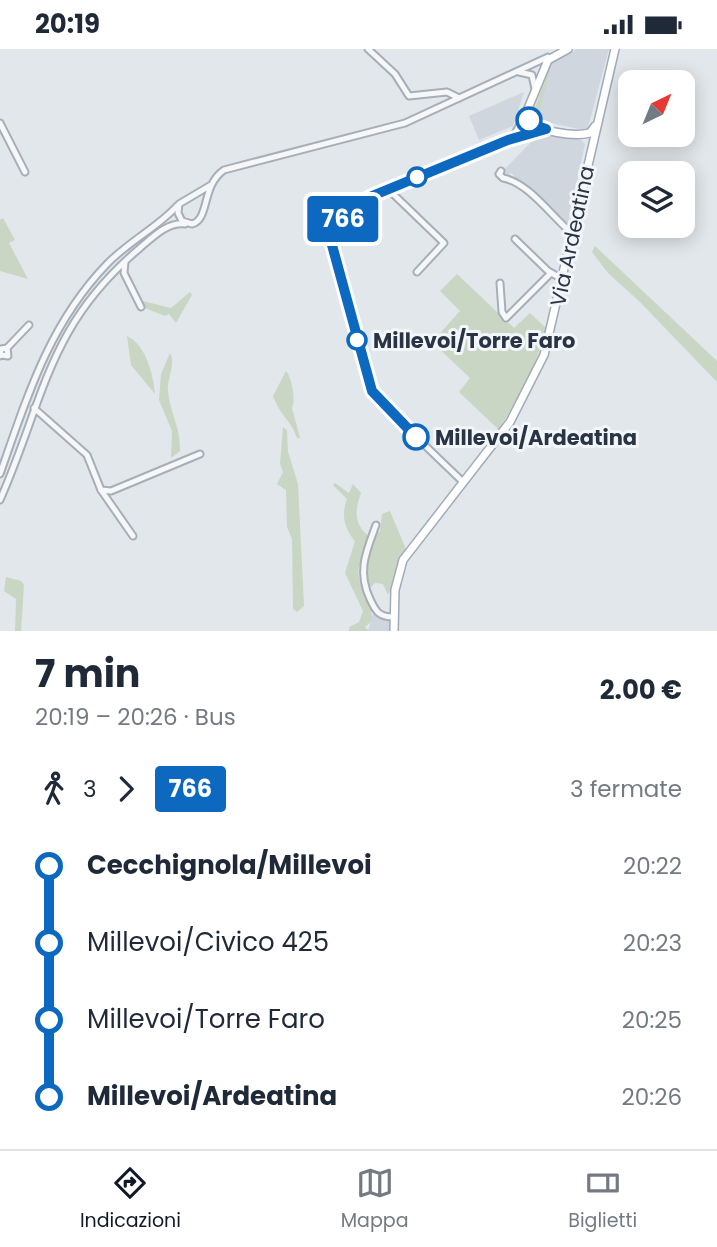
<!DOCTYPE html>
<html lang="it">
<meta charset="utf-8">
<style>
:root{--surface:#fff;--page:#f6f6f7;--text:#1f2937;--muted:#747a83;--line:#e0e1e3;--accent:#111827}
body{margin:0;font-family:Poppins,sans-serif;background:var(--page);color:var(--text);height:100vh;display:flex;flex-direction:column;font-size:26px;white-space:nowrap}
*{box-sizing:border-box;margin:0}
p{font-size:23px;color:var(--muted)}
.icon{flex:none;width:38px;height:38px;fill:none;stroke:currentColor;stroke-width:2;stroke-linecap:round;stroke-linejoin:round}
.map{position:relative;height:582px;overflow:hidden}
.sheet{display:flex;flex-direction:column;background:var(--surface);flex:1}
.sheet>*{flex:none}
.badge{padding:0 14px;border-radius:5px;font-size:24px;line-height:46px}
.needle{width:46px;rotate:43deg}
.fabs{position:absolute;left:618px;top:21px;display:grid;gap:14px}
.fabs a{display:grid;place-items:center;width:77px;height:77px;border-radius:14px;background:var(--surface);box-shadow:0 4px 18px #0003;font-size:35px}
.map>.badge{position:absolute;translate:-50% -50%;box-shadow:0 0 0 4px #fff}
.legs{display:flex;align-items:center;gap:10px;height:77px;padding:0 35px;font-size:23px}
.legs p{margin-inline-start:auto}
.head{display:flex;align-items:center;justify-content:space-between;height:119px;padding:0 35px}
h1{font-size:38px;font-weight:700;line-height:52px}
ul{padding:0 35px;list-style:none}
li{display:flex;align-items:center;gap:24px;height:77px;font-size:26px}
li i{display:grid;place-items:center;width:10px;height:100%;margin:0 9px;background:currentColor}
li i::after{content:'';width:18px;height:18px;margin:-9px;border:5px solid;border-radius:50%;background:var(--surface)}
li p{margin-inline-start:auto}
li:first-child i{background:linear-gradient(#0000 50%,currentColor 0)}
li:last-child i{background:linear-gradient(currentColor 50%,#0000 0)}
.status{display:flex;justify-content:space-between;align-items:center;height:49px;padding:0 35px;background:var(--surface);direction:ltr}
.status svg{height:19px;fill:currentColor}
.menu{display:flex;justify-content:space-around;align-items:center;height:98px;border-top:2px solid var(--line);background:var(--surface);font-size:19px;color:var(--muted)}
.menu a{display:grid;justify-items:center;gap:4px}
.menu .current{color:var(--accent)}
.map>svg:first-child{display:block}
</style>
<div class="status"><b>20:19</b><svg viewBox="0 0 49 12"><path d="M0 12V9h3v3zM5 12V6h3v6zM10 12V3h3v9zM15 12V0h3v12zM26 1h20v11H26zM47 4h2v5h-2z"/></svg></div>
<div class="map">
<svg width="717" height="582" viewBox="0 0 717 582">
<rect width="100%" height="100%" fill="#e2e7ec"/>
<g fill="#d0d6de">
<path d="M 577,0 L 609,0 L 587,82 L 538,71 L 552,14 Z"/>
<path d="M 524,43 L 513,77 L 479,91 L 469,67 Z"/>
<path d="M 547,83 L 581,91 L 585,95 L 567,178 L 511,124 L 505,130 L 500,125 L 540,84 Z"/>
<path d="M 373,565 L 392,570 L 392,582 L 368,582 Z"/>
</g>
<g fill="#c9d6c3">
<path d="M 552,14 L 538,71 L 537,74 L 532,66 Z"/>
<path d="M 3,169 L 15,191 L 9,194 L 28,230 L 0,222 L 0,171 Z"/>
<path d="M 595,197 L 717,312 L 717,333 L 640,253 L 608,224 L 592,203 Z"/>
<path d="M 457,225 L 514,279 L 530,264 L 547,280 L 530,327 L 499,381 L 459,343 L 470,329 L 432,293 L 460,262 L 440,242 Z"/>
<path d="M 190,243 L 192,246 L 176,274 L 169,265 L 165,267 L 142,258 L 143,252 L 171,259 Z"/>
<path d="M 127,287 C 146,296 153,325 155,345 L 131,316 Z"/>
<path d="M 170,304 C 176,314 167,330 168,342 C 170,364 181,379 180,402 L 171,409 L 172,382 L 159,351 L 161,325 Z"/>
<path d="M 286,322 C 292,329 296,351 292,359 L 300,389 L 297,389 C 291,371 281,368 273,347 Z"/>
<path d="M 283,378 L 287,381 L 288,403 L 298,435 L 304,557 L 297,563 L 293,560 L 292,490 L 287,478 L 286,441 L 277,435 L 283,423 L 280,415 Z"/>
<path d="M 335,434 L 349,444 L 353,435 L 361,444 C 354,462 354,478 372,489 L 380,482 L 382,465 L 390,462 L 406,500 L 388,546 L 383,535 L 375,534 L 371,538 L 364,534 L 364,507 C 347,531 374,547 372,572 L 365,578 L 369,582 L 349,582 L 349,578 L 359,573 L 363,562 L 345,524 L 355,492 C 344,479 341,466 347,450 L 333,436 Z"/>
<path d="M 6,528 L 21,532 L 24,536 L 21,582 L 15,582 L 16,550 L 4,542 Z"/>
</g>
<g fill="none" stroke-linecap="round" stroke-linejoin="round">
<defs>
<g id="minor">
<path d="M 368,0 L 395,25 L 409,47 L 447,43 L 459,49"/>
<path d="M 519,23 L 532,26 L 535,40"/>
<path d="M 0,74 L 25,123"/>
<path d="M 513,88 L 527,63"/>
<path d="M 501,122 L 499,125 L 503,129 C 526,133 547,161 566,179 L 573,181"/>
<path d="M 211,136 L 179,155 L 178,164 L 182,172 L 192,175 C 210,170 201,137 224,121 L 405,74 L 548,8"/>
<path d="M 388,140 L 444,194 L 417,223"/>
<path d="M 515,190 L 548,222 L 562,230"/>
<path d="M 125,213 L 124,224 L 141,258"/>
<path d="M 500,234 L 502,263 L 506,269 L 551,224"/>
<path d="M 1,306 L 8,307 L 7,299"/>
<path d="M 0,307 L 1,300 L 7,299 L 29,276"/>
<path d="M 34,359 L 87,406 L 101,441 L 133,487"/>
<path d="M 0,425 C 27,348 49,275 107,215 C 128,193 158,178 177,157"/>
<path d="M 463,433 L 386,359 L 372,342 L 332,196 L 337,177 L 358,155 L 372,147 L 508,91 L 545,80"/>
<path d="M 101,441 L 111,442 L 200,405"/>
<path d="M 0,451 C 45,349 47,277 140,199 C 153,188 167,173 185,175"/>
<path d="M 376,476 C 366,503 357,522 370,550 C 376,563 379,568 394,568"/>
</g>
<g id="major">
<path d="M 568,0 L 548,11 L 527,62 L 529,71 C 539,83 574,88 590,84 L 595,77"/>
<path d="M 394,582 L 395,541 L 403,511 L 510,373 L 544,306 L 615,0"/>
</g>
</defs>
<use href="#minor" stroke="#a7aeb7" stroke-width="9"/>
<use href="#major" stroke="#a1abb8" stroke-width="10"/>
<use href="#minor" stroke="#f6f7f9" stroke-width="5"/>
<use href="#major" stroke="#fff" stroke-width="7"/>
</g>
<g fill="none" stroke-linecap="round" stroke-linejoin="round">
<defs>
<path id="line-1" d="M 416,388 L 372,342 L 332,196 L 337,177 L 358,155 L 372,147 L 508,91 L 546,80 L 534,76 L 529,71"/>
</defs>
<use href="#line-1" stroke="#fff" stroke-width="16"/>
<use href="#line-1" stroke="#0c69bf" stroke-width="10"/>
</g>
<g fill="#fff" stroke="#0c69bf" stroke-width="3.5">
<circle cx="529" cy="71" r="12"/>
<circle cx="417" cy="128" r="9"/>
<circle cx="357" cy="291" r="9"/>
<circle cx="416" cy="388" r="12"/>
</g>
<g text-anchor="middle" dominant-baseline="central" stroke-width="6" stroke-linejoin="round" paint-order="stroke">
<g font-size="21" fill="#293545" stroke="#f2f5f9">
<text transform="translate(572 187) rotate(-78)">Via Ardeatina</text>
</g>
<g font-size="21" font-weight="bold" fill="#293545" stroke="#f2f5f9" text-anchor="start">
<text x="373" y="291">Millevoi/Torre Faro</text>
<text x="435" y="388">Millevoi/Ardeatina</text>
</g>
</g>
</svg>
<div class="fabs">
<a><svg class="needle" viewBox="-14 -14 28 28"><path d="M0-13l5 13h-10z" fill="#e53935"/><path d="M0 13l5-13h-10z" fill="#747a83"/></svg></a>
<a><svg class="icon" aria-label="layers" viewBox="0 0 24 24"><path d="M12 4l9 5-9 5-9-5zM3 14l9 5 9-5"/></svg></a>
</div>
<b class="badge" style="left:343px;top:170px;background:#0c69bf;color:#fff">766</b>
</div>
<section class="sheet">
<div class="head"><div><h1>7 min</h1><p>20:19 – 20:26 · Bus</p></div><b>2.00 €</b></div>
<div class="legs"><svg class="icon" aria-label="walk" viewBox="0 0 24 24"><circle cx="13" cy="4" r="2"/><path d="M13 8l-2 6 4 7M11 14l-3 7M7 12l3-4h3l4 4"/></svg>3<svg class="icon" aria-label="forward" viewBox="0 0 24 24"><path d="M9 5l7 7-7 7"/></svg><b class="badge" style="background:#0c69bf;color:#fff">766</b><p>3 fermate</p></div>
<ul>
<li><i style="color:#0c69bf"></i><b>Cecchignola/Millevoi</b><p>20:22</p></li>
<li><i style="color:#0c69bf"></i><span>Millevoi/Civico 425</span><p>20:23</p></li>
<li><i style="color:#0c69bf"></i><span>Millevoi/Torre Faro</span><p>20:25</p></li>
<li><i style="color:#0c69bf"></i><b>Millevoi/Ardeatina</b><p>20:26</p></li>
</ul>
</section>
<nav class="menu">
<a class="current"><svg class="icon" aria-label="directions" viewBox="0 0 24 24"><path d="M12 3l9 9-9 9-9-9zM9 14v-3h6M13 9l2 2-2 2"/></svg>Indicazioni</a>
<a><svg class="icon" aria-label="map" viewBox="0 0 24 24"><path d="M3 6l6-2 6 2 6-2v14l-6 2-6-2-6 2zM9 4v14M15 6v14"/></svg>Mappa</a>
<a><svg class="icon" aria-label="tickets" viewBox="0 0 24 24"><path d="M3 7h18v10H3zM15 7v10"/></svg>Biglietti</a>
</nav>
